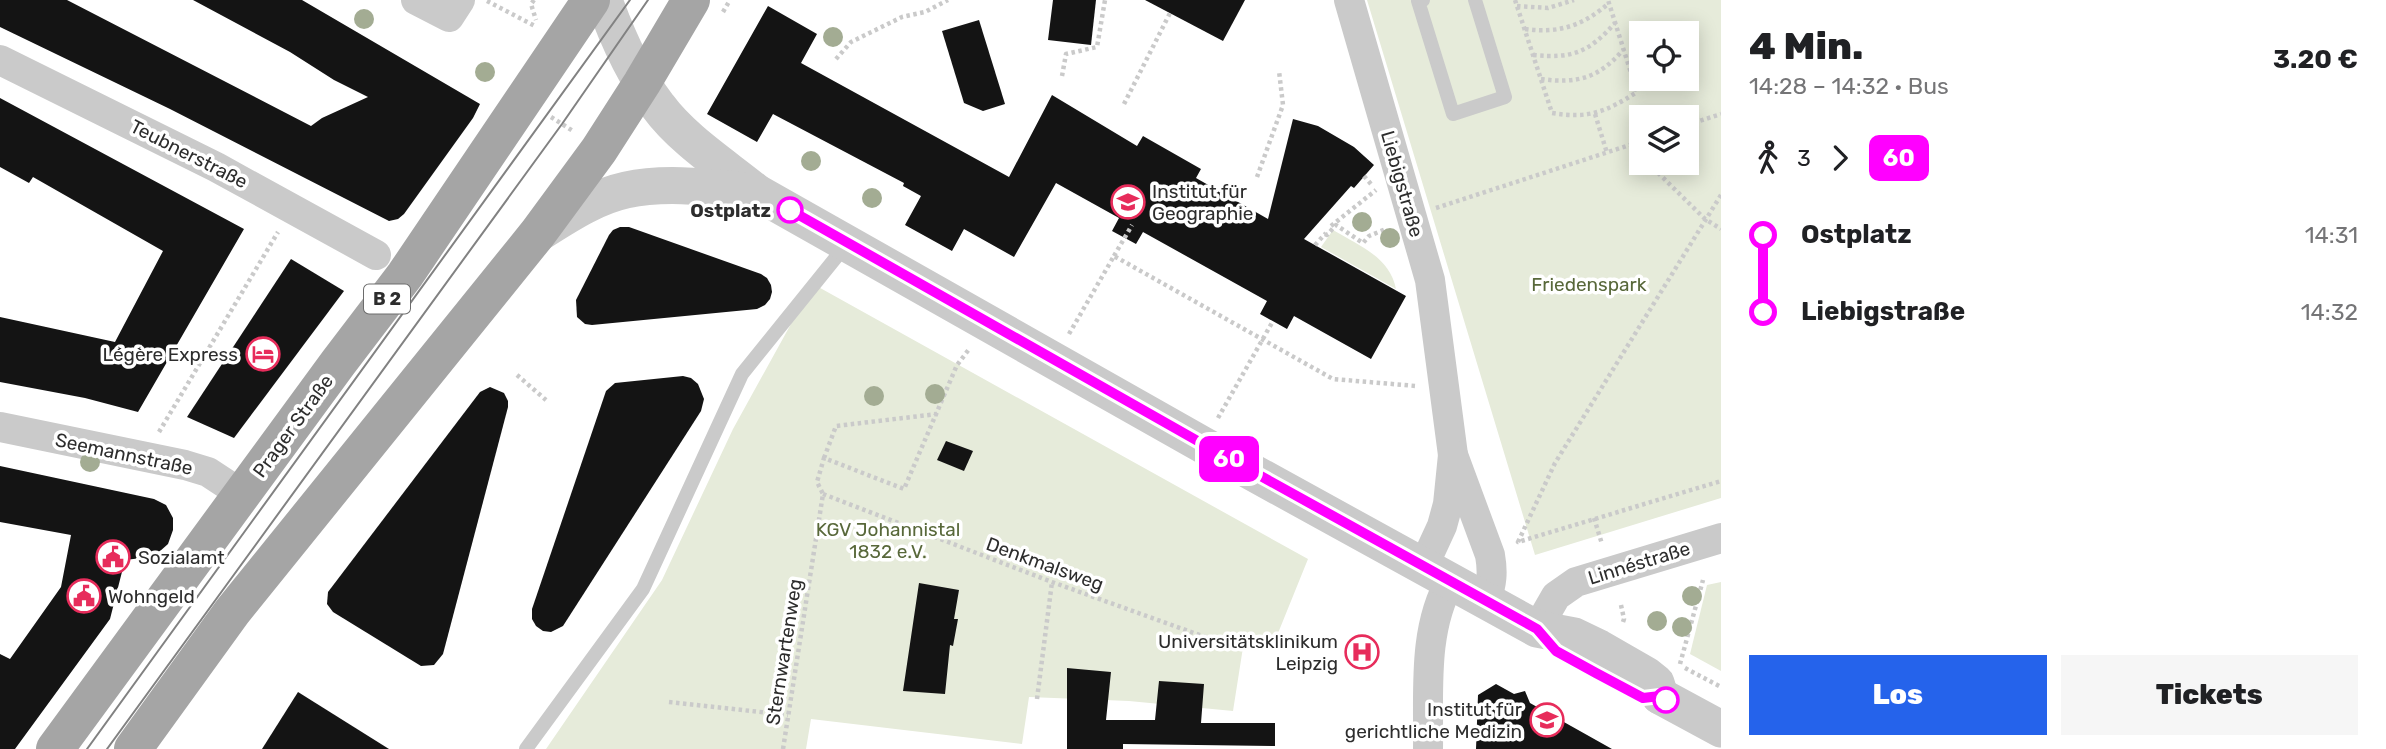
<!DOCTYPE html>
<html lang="de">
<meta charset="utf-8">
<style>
:root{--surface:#fff;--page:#f6f6f6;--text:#202124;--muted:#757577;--accent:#2563eb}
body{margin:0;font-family:Rubik,sans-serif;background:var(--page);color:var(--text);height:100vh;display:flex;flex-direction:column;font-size:26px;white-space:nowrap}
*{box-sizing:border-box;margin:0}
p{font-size:23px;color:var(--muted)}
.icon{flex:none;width:38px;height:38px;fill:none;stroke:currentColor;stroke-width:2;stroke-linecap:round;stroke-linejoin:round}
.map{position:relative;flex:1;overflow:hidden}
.sheet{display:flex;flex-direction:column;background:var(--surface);width:665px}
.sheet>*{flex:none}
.badge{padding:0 14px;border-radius:10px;font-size:24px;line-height:46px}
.tools{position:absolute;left:1629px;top:21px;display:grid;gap:14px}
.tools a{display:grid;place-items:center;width:70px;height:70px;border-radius:0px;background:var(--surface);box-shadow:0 4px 18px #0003;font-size:35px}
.map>.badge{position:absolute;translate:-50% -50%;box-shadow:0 0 0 4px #fff}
.legs{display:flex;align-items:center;gap:10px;height:77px;padding:0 28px;font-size:23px}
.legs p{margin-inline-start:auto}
.summary{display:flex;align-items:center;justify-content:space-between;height:119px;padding:0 28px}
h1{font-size:38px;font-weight:800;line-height:52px}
.cta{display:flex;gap:14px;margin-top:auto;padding:14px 28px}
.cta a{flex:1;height:80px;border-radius:0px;background:var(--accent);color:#fff;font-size:28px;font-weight:800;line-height:80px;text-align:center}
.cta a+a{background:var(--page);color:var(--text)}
ul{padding:0 28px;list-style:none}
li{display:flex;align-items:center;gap:24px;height:77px;font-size:26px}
li i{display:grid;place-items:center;width:10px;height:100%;margin:0 9px;background:currentColor}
li i::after{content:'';width:18px;height:18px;margin:-9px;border:5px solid;border-radius:50%;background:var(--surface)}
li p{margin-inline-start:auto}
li:first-child i{background:linear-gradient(#0000 50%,currentColor 0)}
li:last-child i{background:linear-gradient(currentColor 50%,#0000 0)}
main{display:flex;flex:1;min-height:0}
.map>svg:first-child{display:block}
</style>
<main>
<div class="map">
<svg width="1721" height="749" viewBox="0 0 1721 749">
<rect width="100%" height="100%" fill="#fff"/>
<g fill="#e6ebda" fill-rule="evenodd">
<path d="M 1367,0 L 1721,0 L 1721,498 L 1535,555 ZM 1642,33 L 1687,33 L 1687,79 L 1642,79 ZM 1642,117 L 1687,117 L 1687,163 L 1642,163 Z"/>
<path d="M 1333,230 C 1358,245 1390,257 1396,289 L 1321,247 Z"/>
<path d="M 813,284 L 1308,559 L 1272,648 L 1244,641 L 1233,711 L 1129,701 L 1029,697 L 1022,744 L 811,719 L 806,749 L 546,749 L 662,580 L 733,429 Z"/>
<path d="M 1721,582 L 1721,671 L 1690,654 L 1707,585 Z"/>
</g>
<g fill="#141414">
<path d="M 0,0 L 67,0 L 311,126 L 322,118 L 368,97 L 334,80 L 290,52 L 193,0 L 302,0 L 480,104 L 473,118 L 404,214 L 398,219 L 389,221 L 170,109 L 0,27 Z"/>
<path d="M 1053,0 L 1096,0 L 1091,45 L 1048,40 Z"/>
<path d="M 1145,0 L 1245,0 L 1223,41 Z"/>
<path d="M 768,6 L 817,34 L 801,63 L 1009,177 L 1052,95 L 1137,146 L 1143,136 L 1201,169 L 1196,178 L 1268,219 L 1293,119 L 1318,126 L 1354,147 L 1374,165 L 1354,188 L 1351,186 L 1304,239 L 1406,296 L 1371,359 L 1294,316 L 1287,329 L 1260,314 L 1267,301 L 1143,232 L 1136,244 L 1112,231 L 1119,218 L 1056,183 L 1014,257 L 964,229 L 952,251 L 905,225 L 921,196 L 903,186 L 904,183 L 773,114 L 757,142 L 707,114 Z"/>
<path d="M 979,20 L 1005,104 L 983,111 L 964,103 L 942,31 Z"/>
<path d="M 0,98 L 244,229 L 138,412 L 85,398 L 0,382 L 0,317 L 115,342 L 163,251 L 33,177 L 29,183 L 0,167 Z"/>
<path d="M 620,227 L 629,227 L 761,274 L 767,278 L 771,285 L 772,292 L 770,299 L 765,305 L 757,309 L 592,325 L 585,324 L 577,317 L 576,300 L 609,235 L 613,230 Z"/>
<path d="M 291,259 L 344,291 L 234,438 L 187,417 Z"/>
<path d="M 683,376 L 691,378 L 698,384 L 704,399 L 701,411 L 563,626 L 551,632 L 543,631 L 536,626 L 532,619 L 532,609 L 606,391 L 615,383 Z"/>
<path d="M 490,387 L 504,393 L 508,401 L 508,407 L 443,654 L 434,665 L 421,666 L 333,612 L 327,604 L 328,592 L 480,392 Z"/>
<path d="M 946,441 L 973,451 L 964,471 L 937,460 Z"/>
<path d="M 0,466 L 154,499 L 166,505 L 173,518 L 173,530 L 168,544 L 159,552 L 150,557 L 125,560 L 110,619 L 15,749 L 0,749 L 0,654 L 10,659 L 61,587 L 71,535 L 0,522 Z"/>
<path d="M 919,583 L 959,590 L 954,619 L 958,619 L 953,646 L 950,645 L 945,694 L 903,691 Z"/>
<path d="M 1067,668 L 1111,672 L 1106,720 L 1155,720 L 1159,681 L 1204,684 L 1201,723 L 1275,723 L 1275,746 L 1123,744 L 1123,749 L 1067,749 Z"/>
<path d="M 1496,684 L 1514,694 L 1525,691 L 1530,703 L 1612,749 L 1476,749 L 1478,695 Z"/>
<path d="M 298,692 L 389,749 L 262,749 Z"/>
</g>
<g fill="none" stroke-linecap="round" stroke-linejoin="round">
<g stroke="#cacaca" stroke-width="4.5" stroke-dasharray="3.5 3.5" stroke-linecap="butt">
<path d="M 534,0 L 531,4 L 536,20"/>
<path d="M 1515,0 L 1552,113 C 1588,119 1606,112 1637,92 L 1608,0"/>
<path d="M 487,1 L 535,26"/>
<path d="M 1517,6 L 1548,8 L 1574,0"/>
<path d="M 723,12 L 730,0"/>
<path d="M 1525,29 C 1559,34 1584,25 1609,3"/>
<path d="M 1533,55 C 1573,59 1589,52 1615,23"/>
<path d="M 836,59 L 851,42 L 902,17 L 925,12 L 948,0"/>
<path d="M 1062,76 L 1066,54 L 1097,47 L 1105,0"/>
<path d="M 1541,79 C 1577,84 1599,78 1623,50"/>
<path d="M 1124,104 L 1170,13"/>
<path d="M 1595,114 L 1607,153"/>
<path d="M 551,117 L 573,131"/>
<path d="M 1687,125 L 1721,114"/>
<path d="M 1630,145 L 1642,156"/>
<path d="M 1648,163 L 1705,219 L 1721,229"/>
<path d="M 1364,176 L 1371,184"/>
<path d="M 1257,177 L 1283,105 L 1279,71"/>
<path d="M 1721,195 L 1555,463 L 1518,542 L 1721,481"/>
<path d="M 1436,208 L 1642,141"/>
<path d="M 1331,226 L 1376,190"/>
<path d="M 1325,234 L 1327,235 L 1336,225 L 1363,243 L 1369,236 L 1386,229"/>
<path d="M 1315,245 L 1326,233"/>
<path d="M 1114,256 L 1132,225"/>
<path d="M 1069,334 L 1114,256 L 1333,379 L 1416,386"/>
<path d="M 517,375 L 546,400"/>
<path d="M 1218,418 L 1273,321"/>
<path d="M 159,432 L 278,232"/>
<path d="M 824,458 L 836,426 L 937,414"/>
<path d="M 823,494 L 1052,582 L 1219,642"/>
<path d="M 1594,518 L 1602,544"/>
<path d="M 1621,605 L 1624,619 L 1622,625"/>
<path d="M 1680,664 L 1703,580"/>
<path d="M 1685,668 L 1721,687"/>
<path d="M 1037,699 L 1052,582"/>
<path d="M 669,702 L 788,715"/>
<path d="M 783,749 L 823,494 L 817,482 L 824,458 L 904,489 L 957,365 L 970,348"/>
</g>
<g stroke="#cacaca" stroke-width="14">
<path d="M 1423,0 L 1418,1 L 1453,114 L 1505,97 L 1475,0"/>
<path d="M 526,749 L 643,589 L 742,374 L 846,245"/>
</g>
<g stroke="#cacaca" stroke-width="30">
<path d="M 416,0 L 449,17 L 460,0"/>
<path d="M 1349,0 L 1430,280 L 1453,455"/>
<path d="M 0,60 L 216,167 L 376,255"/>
<path d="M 0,427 L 185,465 L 208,472 L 243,495"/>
<path d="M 1424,565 L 1442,526 L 1448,504 L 1453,455 L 1490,555 C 1493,572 1492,584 1486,600"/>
<path d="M 1537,629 L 1556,596 L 1576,582 L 1721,538"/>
<path d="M 1428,749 C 1429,694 1422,629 1451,580"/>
</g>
<g stroke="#cacaca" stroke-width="37">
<path d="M 604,0 C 617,37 634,75 658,106 C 682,139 724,166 756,192"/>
<path d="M 539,233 C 566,216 594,197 626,190 C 668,181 714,188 756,192 L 1203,445 L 1537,629 L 1574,636 L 1599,648 L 1646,675 L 1656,683 L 1660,696"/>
<path d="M 1660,696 L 1721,729"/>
</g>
<g stroke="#a5a5a5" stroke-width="38">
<path d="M 55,749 L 338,363 L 405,275 L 591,0"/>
<path d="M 133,749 L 232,612 L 538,233 L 599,150 L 642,83 L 691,0"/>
</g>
<g stroke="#828282" stroke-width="2">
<path d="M 87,749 L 630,0"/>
<path d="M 107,749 L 562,124 L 648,0"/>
</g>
</g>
<g fill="#a3ac93">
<circle cx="364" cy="19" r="10"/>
<circle cx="833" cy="37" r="10"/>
<circle cx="485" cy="72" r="10"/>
<circle cx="811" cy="161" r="10"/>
<circle cx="872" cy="198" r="10"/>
<circle cx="1362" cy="222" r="10"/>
<circle cx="1390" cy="238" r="10"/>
<circle cx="935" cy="394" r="10"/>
<circle cx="874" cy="396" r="10"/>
<circle cx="90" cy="462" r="10"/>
<circle cx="1692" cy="596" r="10"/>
<circle cx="1657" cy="621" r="10"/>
<circle cx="1682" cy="627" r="10"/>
</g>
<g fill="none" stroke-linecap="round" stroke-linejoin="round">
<defs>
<path id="line-1" d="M 790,210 L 1203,444 L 1537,629 L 1556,651 L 1596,673 L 1643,698 L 1660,696 L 1666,700"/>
</defs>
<use href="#line-1" stroke="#fff" stroke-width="16"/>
<use href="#line-1" stroke="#f0f" stroke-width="10"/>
</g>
<defs>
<symbol id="university-ring" viewBox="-11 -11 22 22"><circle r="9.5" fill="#fff" stroke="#e72c5b" stroke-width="1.5"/><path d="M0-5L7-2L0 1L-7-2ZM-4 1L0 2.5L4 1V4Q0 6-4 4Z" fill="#e72c5b"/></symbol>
<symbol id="hotel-ring" viewBox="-11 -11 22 22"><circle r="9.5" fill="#fff" stroke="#e72c5b" stroke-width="1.5"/><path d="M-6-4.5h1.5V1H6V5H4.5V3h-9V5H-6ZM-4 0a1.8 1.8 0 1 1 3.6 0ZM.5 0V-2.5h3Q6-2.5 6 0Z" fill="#e72c5b"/></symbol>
<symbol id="civic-ring" viewBox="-11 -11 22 22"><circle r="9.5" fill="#fff" stroke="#e72c5b" stroke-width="1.5"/><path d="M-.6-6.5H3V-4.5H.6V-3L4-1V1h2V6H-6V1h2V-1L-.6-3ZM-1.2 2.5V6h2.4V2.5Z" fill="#e72c5b"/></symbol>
<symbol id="hospital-ring" viewBox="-11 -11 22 22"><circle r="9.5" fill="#fff" stroke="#e72c5b" stroke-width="1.5"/><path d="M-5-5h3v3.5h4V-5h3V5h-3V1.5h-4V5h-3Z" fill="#e72c5b"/></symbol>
</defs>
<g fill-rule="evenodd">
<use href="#university-ring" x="1109" y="183" width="38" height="38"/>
<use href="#hotel-ring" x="244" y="335" width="38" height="38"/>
<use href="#civic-ring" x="94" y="538" width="38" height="38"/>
<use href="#civic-ring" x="65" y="577" width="38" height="38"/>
<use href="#hospital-ring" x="1343" y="633" width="38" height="38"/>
<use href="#university-ring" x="1528" y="701" width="38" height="38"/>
</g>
<g fill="#fff" stroke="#f0f" stroke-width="3.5">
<circle cx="790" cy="210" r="12"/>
<circle cx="1666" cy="700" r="12"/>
</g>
<g text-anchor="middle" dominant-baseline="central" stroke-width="7" stroke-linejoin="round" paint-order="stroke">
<rect fill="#fff" stroke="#6c6c6c" stroke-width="2" x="364" y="284.5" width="46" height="29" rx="5"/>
<g font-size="18" font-weight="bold" fill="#2d2d2d">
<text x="387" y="299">B 2</text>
</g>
<g font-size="19" fill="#2d2d2d" stroke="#fff">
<text transform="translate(189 154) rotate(27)">Teubnerstraße</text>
<text transform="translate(1402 184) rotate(74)">Liebigstraße</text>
<text transform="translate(293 426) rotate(-54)">Prager Straße</text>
<text transform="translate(124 454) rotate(12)">Seemannstraße</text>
<text transform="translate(1639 563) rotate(-17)">Linnéstraße</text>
<text transform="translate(1045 564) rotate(20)">Denkmalsweg</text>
<text transform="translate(784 652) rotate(-81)">Sternwartenweg</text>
</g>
<g font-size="19" fill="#2d2d2d" stroke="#fff" text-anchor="start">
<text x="1152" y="191">Institut für<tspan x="1152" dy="22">Geographie</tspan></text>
<text x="238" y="354" text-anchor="end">Légère Express</text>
<text x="138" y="557">Sozialamt</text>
<text x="108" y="596">Wohngeld</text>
<text x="1338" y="641" text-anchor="end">Universitätsklinikum<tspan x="1338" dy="22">Leipzig</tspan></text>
<text x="1522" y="709" text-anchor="end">Institut für<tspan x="1522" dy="22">gerichtliche Medizin</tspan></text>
</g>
<g font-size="19" font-weight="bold" fill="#2d2d2d" stroke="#fff" text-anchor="end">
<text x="771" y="210">Ostplatz</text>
</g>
<g font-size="19" fill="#58683a" stroke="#fff">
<text x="1589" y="284">Friedenspark</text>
<text x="888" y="529">KGV Johannistal<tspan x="888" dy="22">1832 e.V.</tspan></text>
</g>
</g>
</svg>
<div class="tools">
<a><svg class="icon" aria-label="locate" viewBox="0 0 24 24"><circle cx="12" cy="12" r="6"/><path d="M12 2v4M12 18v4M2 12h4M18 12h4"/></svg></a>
<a><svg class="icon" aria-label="layers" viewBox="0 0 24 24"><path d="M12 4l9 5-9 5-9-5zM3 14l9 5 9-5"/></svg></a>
</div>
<b class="badge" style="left:1229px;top:459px;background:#f0f;color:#fff">60</b>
</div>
<section class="sheet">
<div class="summary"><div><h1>4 Min.</h1><p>14:28 – 14:32 · Bus</p></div><b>3.20 €</b></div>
<div class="legs"><svg class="icon" aria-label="walk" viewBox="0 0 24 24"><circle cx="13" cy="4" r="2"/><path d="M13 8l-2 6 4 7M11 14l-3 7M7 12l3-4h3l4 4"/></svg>3<svg class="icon" aria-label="forward" viewBox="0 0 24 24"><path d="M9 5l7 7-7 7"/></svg><b class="badge" style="background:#f0f;color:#fff">60</b></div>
<ul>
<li><i style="color:#f0f"></i><b>Ostplatz</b><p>14:31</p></li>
<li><i style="color:#f0f"></i><b>Liebigstraße</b><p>14:32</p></li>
</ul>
<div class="cta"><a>Los</a><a>Tickets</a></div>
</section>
</main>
